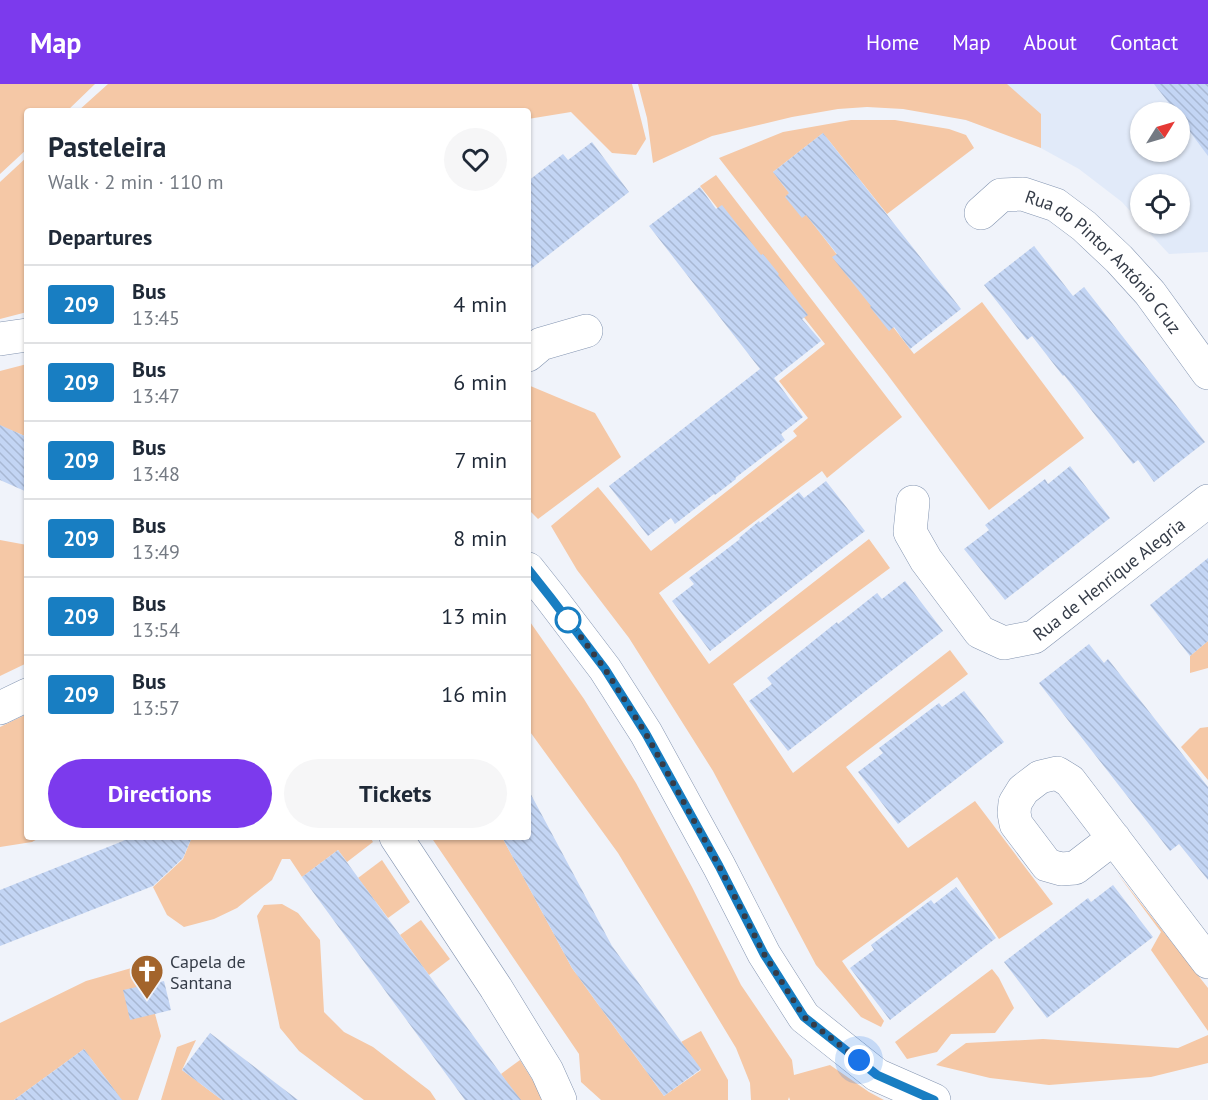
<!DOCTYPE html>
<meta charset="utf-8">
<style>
:root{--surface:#fff;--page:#f6f6f7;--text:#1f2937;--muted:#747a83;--line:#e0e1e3;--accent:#7c3aed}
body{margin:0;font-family:"PT Sans",sans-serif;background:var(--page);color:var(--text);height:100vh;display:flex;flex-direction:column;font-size:22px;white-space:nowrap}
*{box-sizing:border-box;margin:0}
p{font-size:20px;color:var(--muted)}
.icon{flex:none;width:33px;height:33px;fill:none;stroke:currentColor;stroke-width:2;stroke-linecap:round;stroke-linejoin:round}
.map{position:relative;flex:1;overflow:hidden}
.panel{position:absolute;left:24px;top:24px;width:507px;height:732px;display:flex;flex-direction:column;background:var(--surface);border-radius:6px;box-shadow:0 2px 4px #0004}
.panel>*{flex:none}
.badge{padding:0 12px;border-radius:4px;font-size:21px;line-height:39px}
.needle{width:39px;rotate:53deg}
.buttons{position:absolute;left:1130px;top:18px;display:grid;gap:12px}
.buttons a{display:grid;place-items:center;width:60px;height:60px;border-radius:50%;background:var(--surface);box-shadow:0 2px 4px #0004;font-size:30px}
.you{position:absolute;width:30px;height:30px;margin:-15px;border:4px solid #fff;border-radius:50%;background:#1a73e8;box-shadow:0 0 0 9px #1a73e833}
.map>.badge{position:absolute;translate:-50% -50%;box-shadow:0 0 0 3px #fff}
h2{padding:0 24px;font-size:22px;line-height:54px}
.round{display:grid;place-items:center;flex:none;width:63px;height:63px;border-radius:32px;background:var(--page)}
.overview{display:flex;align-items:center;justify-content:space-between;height:102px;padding:0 24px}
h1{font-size:28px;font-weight:700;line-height:45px}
.primary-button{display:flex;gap:12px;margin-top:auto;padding:12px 24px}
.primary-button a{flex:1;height:69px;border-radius:36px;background:var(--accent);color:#fff;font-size:24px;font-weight:700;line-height:69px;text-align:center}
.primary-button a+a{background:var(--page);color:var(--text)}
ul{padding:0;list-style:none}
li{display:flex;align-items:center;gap:18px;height:78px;padding:0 24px;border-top:2px solid var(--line)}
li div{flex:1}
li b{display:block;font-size:22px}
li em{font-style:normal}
li .badge{min-width:66px;font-weight:700;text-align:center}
header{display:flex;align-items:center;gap:36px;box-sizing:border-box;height:84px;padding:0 30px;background:var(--accent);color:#fff}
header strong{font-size:28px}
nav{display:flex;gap:33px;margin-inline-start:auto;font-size:21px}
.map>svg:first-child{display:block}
</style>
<header>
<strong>Map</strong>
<nav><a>Home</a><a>Map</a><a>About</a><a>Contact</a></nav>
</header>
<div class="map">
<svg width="1208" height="1016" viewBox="0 0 1208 1016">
<defs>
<pattern id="building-back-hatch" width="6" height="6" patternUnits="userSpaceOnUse" patternTransform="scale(1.5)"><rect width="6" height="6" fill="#c3d5f4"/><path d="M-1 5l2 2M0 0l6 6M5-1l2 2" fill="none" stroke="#a8b8d3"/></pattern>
</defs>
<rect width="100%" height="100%" fill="#f0f3fa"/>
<path fill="#e1eaf9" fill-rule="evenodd" d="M 640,0 L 1208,0 L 1208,168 L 1169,170 L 1141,140 L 1179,140 L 1179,100 L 1140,100 L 1140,138 L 1122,118 L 1079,85 L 1019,52 L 928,25 ZM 1140,28 L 1179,28 L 1179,68 L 1140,68 Z"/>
<g fill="#f5c8a6">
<path d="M 0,0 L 95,0 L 67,27 L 27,27 L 27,65 L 0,90 Z"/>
<path d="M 108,0 L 632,0 L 646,55 L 636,71 L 612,69 L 571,28 L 528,35 L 528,27 L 78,27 Z"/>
<path d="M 638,0 L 1007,0 L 1041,30 L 1041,64 L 966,36 L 903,25 L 867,23 L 838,25 L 792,33 L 712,52 L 653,79 L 647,34 Z"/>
<path d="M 851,36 L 895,36 L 949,45 L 966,51 L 974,64 L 887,130 L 823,49 L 773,88 L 914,270 L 982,218 L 1084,354 L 989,426 L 887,290 L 719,74 L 783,48 Z"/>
<path d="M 27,73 L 27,228 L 0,235 L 0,98 Z"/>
<path d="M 716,91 L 902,333 L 827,394 L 822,387 L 659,509 L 709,580 L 869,455 L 890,484 L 733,600 L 793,689 L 950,566 L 968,590 L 846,683 L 908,764 L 975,717 L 1053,820 L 999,855 L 957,793 L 842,877 L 884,937 L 881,943 L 861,933 L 816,881 L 713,687 L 629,554 L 577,486 L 551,442 L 598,403 L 651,467 L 797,352 L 793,347 L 808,334 L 779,297 L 825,260 L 700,102 Z"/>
<path d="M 27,280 L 27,353 L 11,346 L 0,345 L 0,287 Z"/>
<path d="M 528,301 L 595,329 L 621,373 L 538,435 L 528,425 Z"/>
<path d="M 0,456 L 27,461 L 27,579 L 0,592 Z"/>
<path d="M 528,535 L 584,615 L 636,699 L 692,803 L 741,901 L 792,976 L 794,991 L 830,981 L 869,1008 L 884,1016 L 790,1016 L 789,1013 L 788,1016 L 751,1016 L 750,999 L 736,964 L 618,769 L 528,645 Z"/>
<path d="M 1208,557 L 1208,584 L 1190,589 L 1190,572 Z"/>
<path d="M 27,630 L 27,753 L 41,753 L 32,758 L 0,763 L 0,643 Z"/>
<path d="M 1208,643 L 1208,696 L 1181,663 L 1200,644 Z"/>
<path d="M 192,753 L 370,753 L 373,758 L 347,778 L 338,766 L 302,793 L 290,775 L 282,775 L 272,796 L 237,824 L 214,835 L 184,843 L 167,831 L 153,803 L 183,775 Z"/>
<path d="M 431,753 L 502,753 L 572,884 L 664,1012 L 701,986 L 681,958 L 701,947 L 728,996 L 728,1016 L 601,1016 L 581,998 L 579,970 Z"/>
<path d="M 382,776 L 410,818 L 388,834 L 358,794 Z"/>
<path d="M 1117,789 L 1208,904 L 1208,947 L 1151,866 L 1161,848 Z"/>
<path d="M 282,820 L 298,829 L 320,856 L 324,928 L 344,948 L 373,963 L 430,1007 L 436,1016 L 364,1016 L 299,967 L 280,944 L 257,832 L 264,821 Z"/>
<path d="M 421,836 L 450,875 L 429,891 L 400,851 Z"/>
<path d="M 135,883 L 155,930 L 161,952 L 138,1016 L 106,1016 L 116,1008 L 84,965 L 14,1016 L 0,1016 L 0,939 L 86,897 Z"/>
<path d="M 992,885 L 999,894 L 1014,924 L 995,949 L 951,950 L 937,968 L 907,975 L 895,958 Z"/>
<path d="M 1208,951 L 1208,979 L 1151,993 L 1049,1001 L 990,994 L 936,981 L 966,959 L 1043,955 L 1178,964 Z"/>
<path d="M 196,956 L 182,986 L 222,1016 L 161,1016 L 177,963 Z"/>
<path d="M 520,976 L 540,1008 L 541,1016 L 519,1016 L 501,990 Z"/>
</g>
<g fill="url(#building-back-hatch)">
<path d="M 1154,0 L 1208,0 L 1208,72 L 1179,33 L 1179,28 L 1176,28 Z"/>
<path d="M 823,49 L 961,225 L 910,265 L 894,243 L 889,247 L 870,223 L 871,222 L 832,173 L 837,170 L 806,131 L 802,134 L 785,113 L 789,109 L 773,88 Z"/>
<path d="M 592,58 L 629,108 L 528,187 L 528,97 L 563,70 L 568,76 Z"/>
<path d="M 700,103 L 716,125 L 722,121 L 761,171 L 763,170 L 779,190 L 778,191 L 808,231 L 802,235 L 821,257 L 774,294 L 803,333 L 781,350 L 785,356 L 735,394 L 736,395 L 715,411 L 714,410 L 675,440 L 671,434 L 648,452 L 609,402 L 760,285 L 649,142 Z"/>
<path d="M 1034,162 L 1073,212 L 1084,203 L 1205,358 L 1154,398 L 1138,376 L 1133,380 L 1064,291 L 1063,292 L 1032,252 L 1027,256 L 984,201 Z"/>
<path d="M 0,341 L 27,353 L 27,408 L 0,396 Z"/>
<path d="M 1070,382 L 1110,434 L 1005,516 L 964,465 L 989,446 L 985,441 L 1045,395 L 1048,400 Z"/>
<path d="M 826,397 L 865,447 L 710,567 L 672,517 L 694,500 L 689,494 L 740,455 L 739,454 L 759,437 L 760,439 L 799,408 L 804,414 Z"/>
<path d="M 1208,474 L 1208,557 L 1190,572 L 1150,521 Z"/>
<path d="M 905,497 L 943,547 L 788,667 L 749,617 L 772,600 L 767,594 L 837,538 L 838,540 L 877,509 L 882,515 Z"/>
<path d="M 1089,560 L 1104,579 L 1108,575 L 1208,703 L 1208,796 L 1179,760 L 1170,767 L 1039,599 Z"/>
<path d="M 964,607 L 1004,658 L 898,740 L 858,688 L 883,669 L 879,664 L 939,619 L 942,623 Z"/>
<path d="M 528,705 L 612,862 L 701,985 L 664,1012 L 572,884 L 502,753 L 528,753 Z"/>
<path d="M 128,753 L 192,753 L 183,774 L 153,802 L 0,862 L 0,806 L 123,757 Z"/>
<path d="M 338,766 L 501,990 L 521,1016 L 465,1016 L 302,793 Z"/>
<path d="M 1113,801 L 1153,853 L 1047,934 L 1004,878 L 1088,814 L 1091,818 Z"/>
<path d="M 956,803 L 996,854 L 890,936 L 850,884 L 874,866 L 871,861 L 931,816 L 934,820 Z"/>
<path d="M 164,897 L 171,926 L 130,936 L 123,906 Z"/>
<path d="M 210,949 L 298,1016 L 222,1016 L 182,986 Z"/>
<path d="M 84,965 L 122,1016 L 14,1016 Z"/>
</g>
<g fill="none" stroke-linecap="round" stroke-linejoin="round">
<defs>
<g id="minor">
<path id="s1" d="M 981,129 L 1001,111 L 1023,110 L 1056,121 L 1084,142 L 1119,175 L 1150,209 L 1208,289"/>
<path d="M 0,255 L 27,251"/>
<path d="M 528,271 L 541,260 L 586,247"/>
<path id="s2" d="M 913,418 L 910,448 L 926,476 L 980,548 L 1004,559 L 1034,553 L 1208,417"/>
<path d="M 528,485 L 551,514 L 605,585 L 646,649 L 719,782 L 764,870 L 804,933 L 877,991 L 934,1016"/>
<path d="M 0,624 L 27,611"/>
<path d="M 396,753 L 496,904 L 547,987 L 560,1016"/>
<path d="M 1114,754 L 1075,784 L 1061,785 L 1047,781 L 1016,740 L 1014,729 L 1015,719 L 1023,706 L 1040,693 L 1057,689 L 1070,697 L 1208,878"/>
</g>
</defs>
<use href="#minor" stroke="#8495b1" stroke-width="34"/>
<use href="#minor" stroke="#fff" stroke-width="33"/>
</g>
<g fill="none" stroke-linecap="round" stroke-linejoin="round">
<defs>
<path id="line" d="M 528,485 L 551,514 L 605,585 L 646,650 L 719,782 L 764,870 L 804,933 L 877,991 L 934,1016"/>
</defs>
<use href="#line" stroke="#fff" stroke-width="14"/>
<use href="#line" stroke="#187ec2" stroke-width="9"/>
<path stroke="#353c48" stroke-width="6" stroke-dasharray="0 10.8" d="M 568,536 L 605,585 L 646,650 L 719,782 L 764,870 L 804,933 L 859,976"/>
</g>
<defs>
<symbol id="church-pin" viewBox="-11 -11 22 30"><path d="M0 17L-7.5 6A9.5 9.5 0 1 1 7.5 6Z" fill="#a3642b" stroke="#f0f3fa"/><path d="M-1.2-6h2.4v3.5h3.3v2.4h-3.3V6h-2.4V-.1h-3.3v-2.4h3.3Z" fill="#fff"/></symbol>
</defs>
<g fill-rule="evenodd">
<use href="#church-pin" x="128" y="868" width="38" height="52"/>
</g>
<circle fill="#fff" stroke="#187ec2" stroke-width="3" cx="568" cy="536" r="12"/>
<g text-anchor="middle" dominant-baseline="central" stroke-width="4.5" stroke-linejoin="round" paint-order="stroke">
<g font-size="18" fill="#353c48" stroke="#f0f3fa">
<text stroke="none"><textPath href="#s1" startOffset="156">Rua do Pintor António Cruz</textPath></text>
<text stroke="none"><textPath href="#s2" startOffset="304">Rua de Henrique Alegria</textPath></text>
</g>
<g font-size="18" fill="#353c48" stroke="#f0f3fa" text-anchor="start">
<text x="170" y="877">Capela de<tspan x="170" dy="21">Santana</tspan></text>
</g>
</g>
</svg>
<div class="buttons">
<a><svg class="needle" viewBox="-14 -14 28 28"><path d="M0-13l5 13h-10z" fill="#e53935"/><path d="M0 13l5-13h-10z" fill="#747a83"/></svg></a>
<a><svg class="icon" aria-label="locate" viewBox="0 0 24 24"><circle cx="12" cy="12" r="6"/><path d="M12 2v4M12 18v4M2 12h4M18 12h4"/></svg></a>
</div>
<div class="you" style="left:859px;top:976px"></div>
<section class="panel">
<div class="overview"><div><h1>Pasteleira</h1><p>Walk · 2 min · 110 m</p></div><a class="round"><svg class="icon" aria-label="heart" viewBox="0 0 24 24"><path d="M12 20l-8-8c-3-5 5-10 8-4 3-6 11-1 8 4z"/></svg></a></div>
<h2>Departures</h2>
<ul>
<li><span class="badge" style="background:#187ec2;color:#fff">209</span><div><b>Bus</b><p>13:45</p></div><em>4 min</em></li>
<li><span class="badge" style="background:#187ec2;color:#fff">209</span><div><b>Bus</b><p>13:47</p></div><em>6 min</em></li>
<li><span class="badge" style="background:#187ec2;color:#fff">209</span><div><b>Bus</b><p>13:48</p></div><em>7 min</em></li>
<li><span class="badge" style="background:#187ec2;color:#fff">209</span><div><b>Bus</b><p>13:49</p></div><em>8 min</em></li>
<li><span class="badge" style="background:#187ec2;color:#fff">209</span><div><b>Bus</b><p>13:54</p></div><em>13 min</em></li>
<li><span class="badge" style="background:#187ec2;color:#fff">209</span><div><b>Bus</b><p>13:57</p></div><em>16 min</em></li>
</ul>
<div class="primary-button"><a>Directions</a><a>Tickets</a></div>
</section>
</div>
